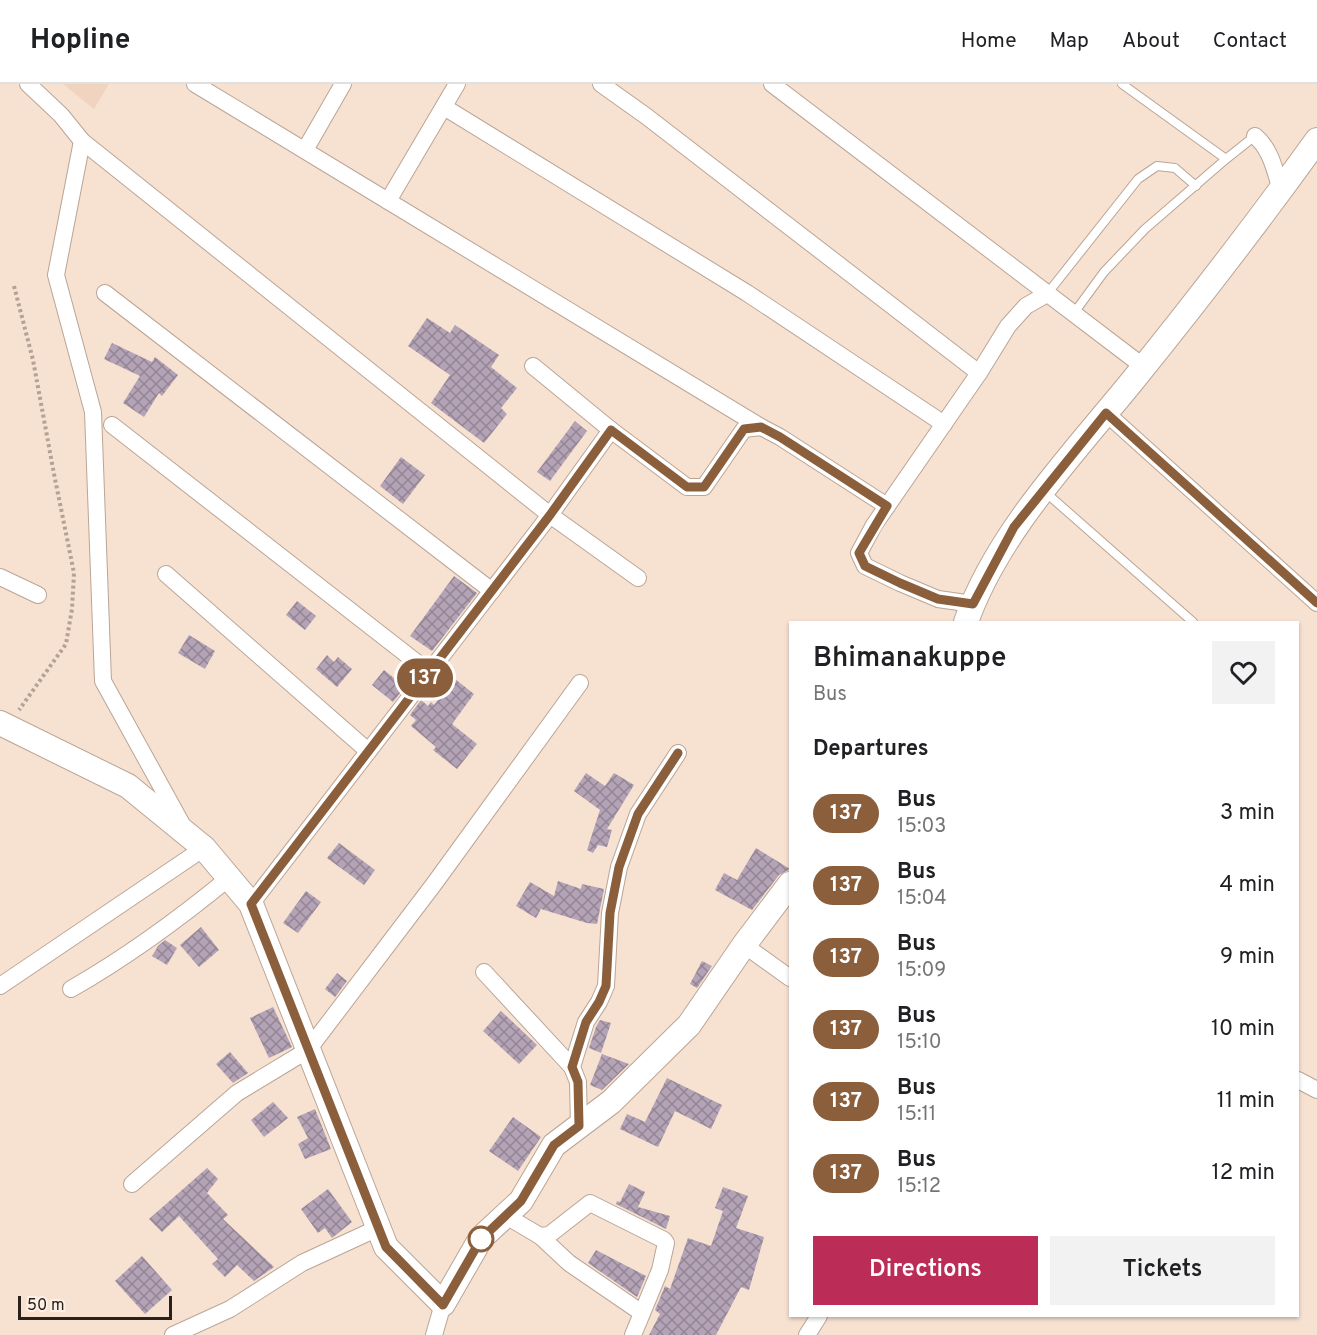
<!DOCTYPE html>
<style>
:root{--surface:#fff;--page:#f2f2f2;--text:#202124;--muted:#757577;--line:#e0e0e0;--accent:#bb2c57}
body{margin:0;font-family:Overpass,sans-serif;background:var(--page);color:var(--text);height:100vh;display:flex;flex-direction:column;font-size:22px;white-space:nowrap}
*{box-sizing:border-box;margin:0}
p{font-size:20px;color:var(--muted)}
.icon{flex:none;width:33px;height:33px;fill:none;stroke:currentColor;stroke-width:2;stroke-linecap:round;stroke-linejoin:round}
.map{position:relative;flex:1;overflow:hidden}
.sheet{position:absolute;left:789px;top:537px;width:510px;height:696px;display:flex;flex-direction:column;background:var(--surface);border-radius:0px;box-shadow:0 2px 4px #0004}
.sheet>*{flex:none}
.badge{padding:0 12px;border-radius:20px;font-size:21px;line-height:39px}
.scale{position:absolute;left:18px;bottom:15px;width:154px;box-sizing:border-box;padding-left:6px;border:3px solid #29211b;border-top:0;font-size:16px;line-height:21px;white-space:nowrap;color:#29211b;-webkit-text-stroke:4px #fdf0e6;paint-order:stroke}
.map>.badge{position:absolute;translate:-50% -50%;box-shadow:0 0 0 3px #fff}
h2{padding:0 24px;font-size:22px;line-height:54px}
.round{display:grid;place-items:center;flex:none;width:63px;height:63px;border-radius:0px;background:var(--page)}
.summary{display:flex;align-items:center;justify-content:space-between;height:102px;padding:0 24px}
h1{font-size:28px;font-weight:600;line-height:45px}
.action{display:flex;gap:12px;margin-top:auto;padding:12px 24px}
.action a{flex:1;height:69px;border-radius:0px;background:var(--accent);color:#fff;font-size:24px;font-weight:600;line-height:69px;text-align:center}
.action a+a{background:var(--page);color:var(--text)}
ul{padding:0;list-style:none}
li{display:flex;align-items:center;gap:18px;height:72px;padding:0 24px}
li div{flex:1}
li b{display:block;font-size:22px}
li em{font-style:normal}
li .badge{min-width:66px;font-weight:700;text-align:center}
header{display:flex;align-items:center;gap:36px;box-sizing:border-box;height:84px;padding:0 30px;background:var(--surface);border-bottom:2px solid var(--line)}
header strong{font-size:28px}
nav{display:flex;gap:33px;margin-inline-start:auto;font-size:21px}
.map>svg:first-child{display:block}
</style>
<header>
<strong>Hopline</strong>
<nav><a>Home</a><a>Map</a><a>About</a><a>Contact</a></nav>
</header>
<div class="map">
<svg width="1317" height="1251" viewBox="0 0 1317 1251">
<defs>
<pattern id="building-cross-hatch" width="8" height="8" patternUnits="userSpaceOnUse" patternTransform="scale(1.5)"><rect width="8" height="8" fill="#b4a3b6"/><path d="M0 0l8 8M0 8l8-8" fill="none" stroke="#928493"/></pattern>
</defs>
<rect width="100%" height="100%" fill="#f7e1d1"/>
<path fill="#f0d4c0" d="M 63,0 L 109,0 L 94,25 Z"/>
<g fill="url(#building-cross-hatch)">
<path d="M 427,234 L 450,249 L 455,241 L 499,271 L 491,283 L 517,304 L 501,324 L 507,330 L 484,359 L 431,319 L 450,291 L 408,262 Z"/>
<path d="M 112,259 L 152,278 L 155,273 L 178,291 L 162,312 L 159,309 L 144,333 L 123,319 L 140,292 L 104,275 Z"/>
<path d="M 575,337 L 587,347 L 550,397 L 537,388 Z"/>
<path d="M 401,373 L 425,391 L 403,420 L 380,402 Z"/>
<path d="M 454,492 L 477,509 L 432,567 L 410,552 Z"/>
<path d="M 297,517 L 316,532 L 305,546 L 286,531 Z"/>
<path d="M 189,551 L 215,567 L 205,585 L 178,569 Z"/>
<path d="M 327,571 L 334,578 L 338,573 L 352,585 L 337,603 L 316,585 Z"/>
<path d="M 384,586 L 405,603 L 393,618 L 372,601 Z"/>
<path d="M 455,595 L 474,610 L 452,640 L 477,660 L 457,685 L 433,666 L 436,663 L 411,642 L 416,636 L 410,631 L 421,616 L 428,622 L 431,618 L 434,621 Z"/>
<path d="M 586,689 L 605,702 L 614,689 L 634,701 L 607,745 L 612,746 L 607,763 L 598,761 L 593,769 L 587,766 L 600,726 L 574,707 Z"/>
<path d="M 339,759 L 375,786 L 364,801 L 327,774 Z"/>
<path d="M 756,764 L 790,785 L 779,791 L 752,826 L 715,806 L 724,789 L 737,796 Z"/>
<path d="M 558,797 L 581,805 L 582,800 L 604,805 L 597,840 L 587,839 L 541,825 L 536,834 L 516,822 L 530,798 L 554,812 Z"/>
<path d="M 306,807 L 321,818 L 298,849 L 283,839 Z"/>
<path d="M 201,843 L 219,866 L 199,883 L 180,861 Z"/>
<path d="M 165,856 L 177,864 L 167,881 L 152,872 L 158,862 Z"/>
<path d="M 702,877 L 712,882 L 697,904 L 690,900 Z"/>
<path d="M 337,889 L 347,897 L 335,913 L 325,905 Z"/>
<path d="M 273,923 L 292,963 L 269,974 L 250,934 Z"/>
<path d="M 501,927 L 537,961 L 519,980 L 483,947 Z"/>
<path d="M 600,936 L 611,939 L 601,969 L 589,964 L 596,943 Z"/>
<path d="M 230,968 L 248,989 L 233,999 L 216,980 Z"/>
<path d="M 602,970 L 629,980 L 602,1006 L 590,1001 Z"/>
<path d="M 667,994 L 722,1021 L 711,1045 L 675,1027 L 658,1063 L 620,1045 L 627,1030 L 645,1038 Z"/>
<path d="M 273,1018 L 288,1034 L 264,1053 L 251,1036 Z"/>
<path d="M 315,1025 L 331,1065 L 305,1075 L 298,1060 L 308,1054 L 297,1033 Z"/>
<path d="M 513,1033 L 541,1053 L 518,1087 L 489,1067 Z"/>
<path d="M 207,1084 L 218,1095 L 207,1109 L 228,1131 L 223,1135 L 274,1183 L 254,1197 L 237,1181 L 225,1193 L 212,1180 L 218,1175 L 179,1132 L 162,1148 L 149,1135 Z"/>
<path d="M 629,1100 L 645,1108 L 638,1123 L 670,1132 L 666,1145 L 616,1120 L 617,1117 L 620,1118 Z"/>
<path d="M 723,1103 L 748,1112 L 736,1144 L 764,1153 L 749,1206 L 741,1203 L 716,1251 L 649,1251 L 660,1230 L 655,1226 L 665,1202 L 670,1205 L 688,1154 L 711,1162 L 723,1127 L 715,1124 Z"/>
<path d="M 328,1105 L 352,1138 L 332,1154 L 325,1144 L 318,1149 L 301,1125 Z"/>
<path d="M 596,1166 L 646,1192 L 637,1213 L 588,1179 Z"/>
<path d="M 142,1172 L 172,1206 L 145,1230 L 115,1197 Z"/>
</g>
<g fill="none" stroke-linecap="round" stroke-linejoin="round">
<defs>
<g id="lane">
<path d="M 1122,0 L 1226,75 L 1255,52"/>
<path d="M 1047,210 L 1138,95 L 1157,82 L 1175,84 L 1196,102"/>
<path d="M 1074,229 L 1104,188 L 1145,145 L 1226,75"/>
<path d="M 1044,407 L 1193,538"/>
</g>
<g id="street">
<path d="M 28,0 L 61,31 L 82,57 L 550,431 L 638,494"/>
<path d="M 195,0 L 388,117"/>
<path d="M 457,0 L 388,117 L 761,343"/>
<path d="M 601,0 L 646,32 L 979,289"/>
<path d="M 772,0 L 1144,283"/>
<path d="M 444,23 L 747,209 L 944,340"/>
<path d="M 1255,52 C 1271,65 1275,87 1281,106"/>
<path d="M 82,57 L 56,191 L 93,328 L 103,597 L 183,742"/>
<path d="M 305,66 L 343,0"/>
<path d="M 105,209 L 492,507"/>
<path d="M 533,282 L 611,346 L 687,403 L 704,403 L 744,345 L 761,343 L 780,353 L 887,422"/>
<path d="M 1106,329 L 1317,519"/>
<path d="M 112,341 L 429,588"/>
<path d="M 166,490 L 368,667"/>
<path d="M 0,493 L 38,511"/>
<path d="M 973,520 L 938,515 L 900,499 L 865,482 L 859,469 L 874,441 L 979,289 L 1008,242 L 1026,222 L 1047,210"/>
<path d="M 251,820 L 550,431 L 611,346"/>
<path d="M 744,861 L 790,894"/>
<path d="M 484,888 L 572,983"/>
<path d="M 0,902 L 204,764"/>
<path d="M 71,905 C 127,873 179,835 230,793"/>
<path d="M 1298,996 L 1317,1006"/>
<path d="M 579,1042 L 578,998 L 572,983 L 586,938 L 599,918 L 606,902 L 610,829 L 619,783 L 638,730 L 678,669"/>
<path d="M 132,1100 L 237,1009 L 308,966 L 434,800 L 580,599"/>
<path d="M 506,1132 L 540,1152 L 549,1151 L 590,1119 L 664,1156 L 666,1159 L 660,1186 L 633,1251"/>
<path d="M 540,1152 L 569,1179 L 642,1229"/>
<path d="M 173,1251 L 230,1225 L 302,1179 L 378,1144"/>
<path d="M 434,1251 L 443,1220"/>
<path d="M 807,1251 L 819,1232"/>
</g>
<g id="secondary">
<path d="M 966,538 C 997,449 1074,369 1134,295 C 1197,217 1258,138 1317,56"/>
<path d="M 0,639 L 128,702 L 204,764 L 251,820 L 386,1163 L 443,1220 L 481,1154 L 521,1117 L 554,1061 L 611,1018 L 689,941 L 744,861 L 790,800"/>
</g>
</defs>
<use href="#lane" stroke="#baa596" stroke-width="10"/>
<use href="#street" stroke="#baa596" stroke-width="18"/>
<use href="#secondary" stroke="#baa596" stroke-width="26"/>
<path stroke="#b3a295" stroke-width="4" stroke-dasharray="3 3" stroke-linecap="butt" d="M 14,202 L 33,276 L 54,390 L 74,489 L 72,525 L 66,560 L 19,626"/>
<use href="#lane" stroke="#fff" stroke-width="8"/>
<use href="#street" stroke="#fff" stroke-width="16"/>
<use href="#secondary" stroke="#fff" stroke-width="24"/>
</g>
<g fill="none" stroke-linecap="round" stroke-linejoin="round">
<defs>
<path id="line" d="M 678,669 L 638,730 L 619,783 L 610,829 L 606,902 L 599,918 L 586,938 L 572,983 L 578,998 L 579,1042 L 554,1061 L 521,1117 L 481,1155 L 443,1221 L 386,1163 L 251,820 L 550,431 L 611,346 L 687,403 L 704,403 L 744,345 L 761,343 L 780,353 L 887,422 L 859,469 L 865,482 L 900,499 L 938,515 L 973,520 L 1014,443 L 1106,329 L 1317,519"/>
</defs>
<use href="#line" stroke="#fff" stroke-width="14"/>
<use href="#line" stroke="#8b5e3c" stroke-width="9"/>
</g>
<circle fill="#fff" stroke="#8b5e3c" stroke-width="3" cx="481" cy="1155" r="12"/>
</svg>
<div class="scale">50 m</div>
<b class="badge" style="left:425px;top:594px;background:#8b5e3c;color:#fff">137</b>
<section class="sheet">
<div class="summary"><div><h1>Bhimanakuppe</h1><p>Bus</p></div><a class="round"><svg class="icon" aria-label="heart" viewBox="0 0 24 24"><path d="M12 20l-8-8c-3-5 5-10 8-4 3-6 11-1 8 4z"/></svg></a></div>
<h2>Departures</h2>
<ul>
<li><span class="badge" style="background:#8b5e3c;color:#fff">137</span><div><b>Bus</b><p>15:03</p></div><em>3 min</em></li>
<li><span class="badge" style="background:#8b5e3c;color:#fff">137</span><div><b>Bus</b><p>15:04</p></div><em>4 min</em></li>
<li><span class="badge" style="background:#8b5e3c;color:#fff">137</span><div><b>Bus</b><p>15:09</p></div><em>9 min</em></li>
<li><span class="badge" style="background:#8b5e3c;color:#fff">137</span><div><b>Bus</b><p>15:10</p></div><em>10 min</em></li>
<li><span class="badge" style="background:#8b5e3c;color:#fff">137</span><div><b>Bus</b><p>15:11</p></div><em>11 min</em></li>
<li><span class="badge" style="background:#8b5e3c;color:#fff">137</span><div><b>Bus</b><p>15:12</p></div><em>12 min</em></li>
</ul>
<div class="action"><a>Directions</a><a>Tickets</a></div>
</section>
</div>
